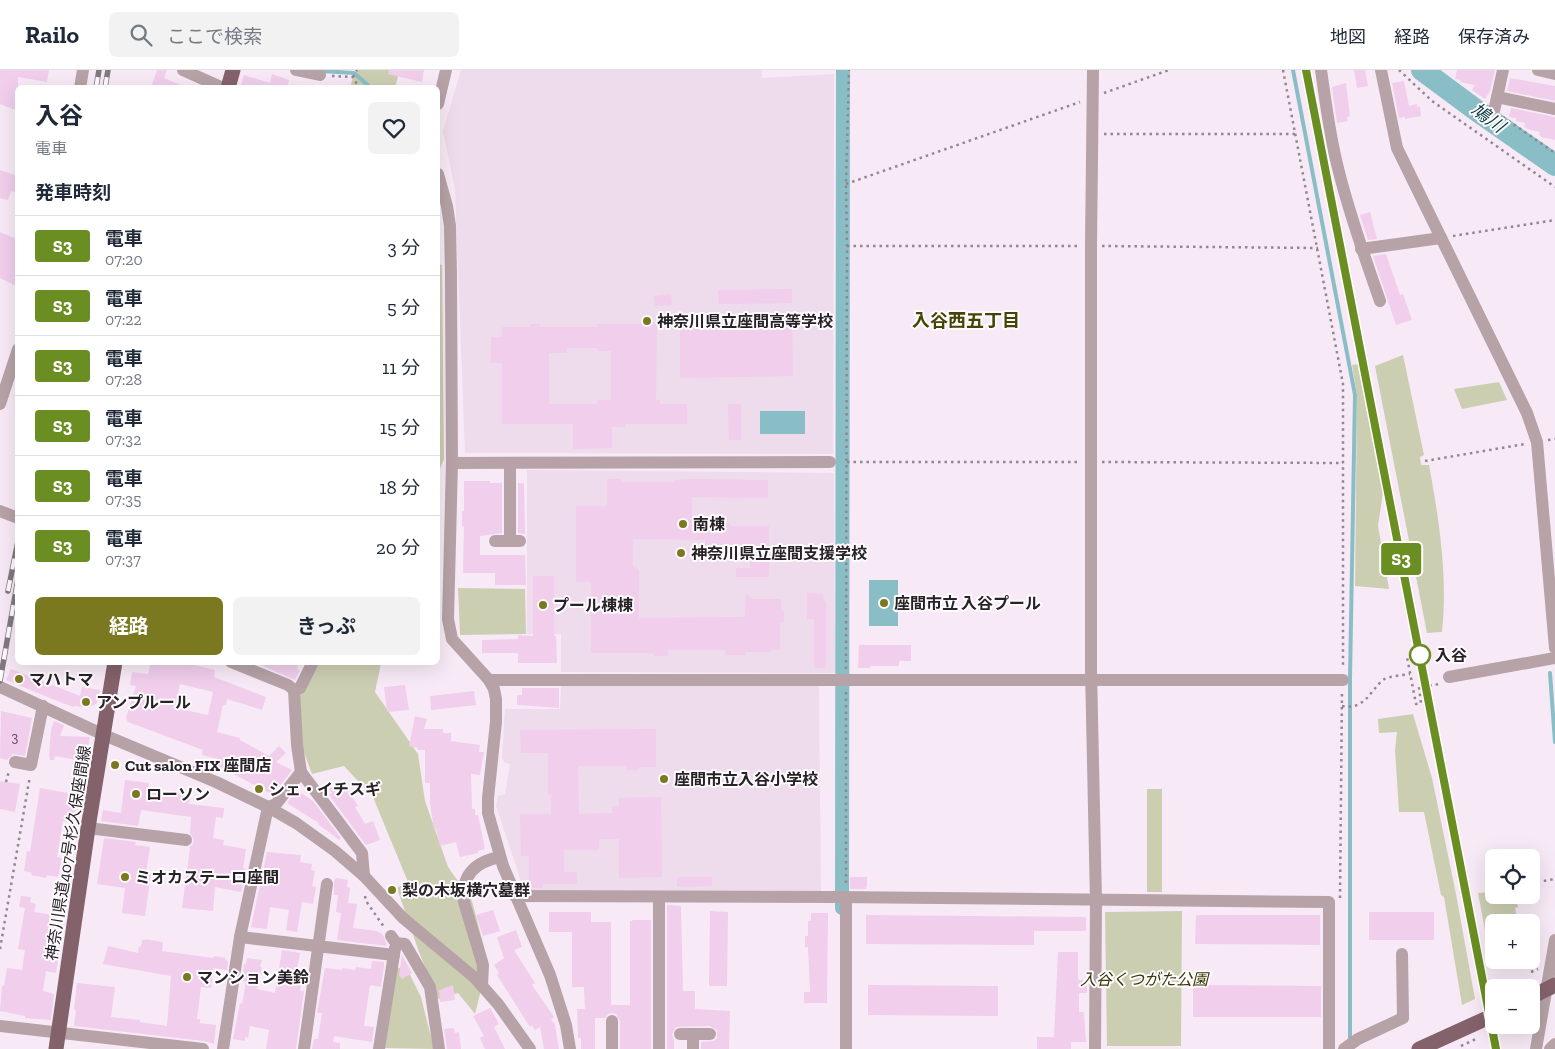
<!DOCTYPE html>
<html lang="ja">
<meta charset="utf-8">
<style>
:root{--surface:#fff;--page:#f2f2f3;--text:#1f2937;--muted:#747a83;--line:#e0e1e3;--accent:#7b7920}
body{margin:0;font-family:"Zilla Slab","Noto Sans JP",serif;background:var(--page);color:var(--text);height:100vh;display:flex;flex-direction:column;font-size:19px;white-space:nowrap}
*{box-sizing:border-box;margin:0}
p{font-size:16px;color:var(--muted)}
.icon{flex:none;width:28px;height:28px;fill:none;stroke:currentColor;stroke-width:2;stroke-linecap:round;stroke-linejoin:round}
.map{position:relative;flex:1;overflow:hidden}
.side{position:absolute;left:15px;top:15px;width:425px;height:580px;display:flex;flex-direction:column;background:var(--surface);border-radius:8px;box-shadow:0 5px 20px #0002}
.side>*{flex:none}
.badge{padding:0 10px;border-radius:4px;font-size:18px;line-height:32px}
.buttons{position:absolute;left:1485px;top:779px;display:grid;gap:10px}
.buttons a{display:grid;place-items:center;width:55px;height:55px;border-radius:8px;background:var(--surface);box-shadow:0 5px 20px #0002;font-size:25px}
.map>.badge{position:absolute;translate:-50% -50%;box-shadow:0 0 0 2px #fff}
h2{padding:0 20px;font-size:19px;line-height:45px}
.round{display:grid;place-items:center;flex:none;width:52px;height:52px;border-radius:8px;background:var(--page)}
.head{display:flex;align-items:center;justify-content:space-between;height:85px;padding:0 20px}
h1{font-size:24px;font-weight:700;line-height:38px}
.button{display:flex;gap:10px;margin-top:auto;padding:10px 20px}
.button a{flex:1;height:58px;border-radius:8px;background:var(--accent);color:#fff;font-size:20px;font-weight:700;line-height:58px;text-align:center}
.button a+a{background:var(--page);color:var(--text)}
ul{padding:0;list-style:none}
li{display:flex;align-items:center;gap:15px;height:60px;padding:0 20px;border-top:1px solid var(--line)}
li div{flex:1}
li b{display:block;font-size:19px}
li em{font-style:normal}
li .badge{min-width:55px;font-weight:700;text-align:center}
header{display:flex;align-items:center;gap:30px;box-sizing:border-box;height:70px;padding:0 25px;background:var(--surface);border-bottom:1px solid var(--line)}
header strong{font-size:24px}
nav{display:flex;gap:28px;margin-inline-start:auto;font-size:18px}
.search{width:350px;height:45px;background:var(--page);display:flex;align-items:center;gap:12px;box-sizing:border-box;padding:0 18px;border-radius:8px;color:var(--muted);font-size:19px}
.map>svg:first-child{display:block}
</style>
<header>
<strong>Railo</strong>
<div class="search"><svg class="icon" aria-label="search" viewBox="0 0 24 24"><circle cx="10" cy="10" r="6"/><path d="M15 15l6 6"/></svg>ここで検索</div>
<nav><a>地図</a><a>経路</a><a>保存済み</a></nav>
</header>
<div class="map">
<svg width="1555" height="979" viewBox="0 0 1555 979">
<rect width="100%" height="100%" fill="#f7eaf6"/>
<g fill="#eedbeb">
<path d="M 461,0 L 762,0 L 762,8 L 834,4 L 833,384 L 465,383 L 455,119 L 443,61 Z"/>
<path d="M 527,400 L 834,403 L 835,603 L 561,602 L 561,564 L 527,564 Z"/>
<path d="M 561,616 L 819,616 L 821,821 L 524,820 L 496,736 L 498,726 L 505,724 L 510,694 L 504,692 L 502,688 L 505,639 L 560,639 Z"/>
</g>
<g fill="#ccceb2">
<path d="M 357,0 L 400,0 L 395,17 L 350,18 L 353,7 Z"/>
<path d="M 438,194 L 442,195 L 444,389 L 438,403 Z"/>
<path d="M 1403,285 L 1424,385 L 1420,387 L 1421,395 L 1429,395 C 1439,448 1448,509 1442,562 L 1427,563 L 1375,296 Z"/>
<path d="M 1359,294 L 1383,422 L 1378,456 L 1389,519 L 1355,516 L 1357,326 L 1352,295 Z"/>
<path d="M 1499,312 L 1507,330 L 1462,339 L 1454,319 Z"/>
<path d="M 458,518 L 525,519 L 526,564 L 460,565 Z"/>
<path d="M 311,593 L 381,593 L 375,622 L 418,684 L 425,731 L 448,797 L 472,831 L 488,892 L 475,944 L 458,923 L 438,929 L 419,882 L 397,818 L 408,812 L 373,727 L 344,696 L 312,704 L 298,666 L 298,620 Z"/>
<path d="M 1413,644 L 1432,708 L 1456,824 L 1475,929 L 1462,935 L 1444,827 L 1441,825 L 1424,742 L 1399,742 L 1395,680 L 1397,662 L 1379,663 L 1378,649 Z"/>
<rect x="1147" y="719" width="15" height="103"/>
<path d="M 1494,822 L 1494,825 L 1515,825 L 1518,837 L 1515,838 L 1518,852 L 1494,852 L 1494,881 L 1489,882 L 1478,823 Z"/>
<path d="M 1182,841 L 1181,976 L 1107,976 L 1105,842 Z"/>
<path d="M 405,895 L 421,927 L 434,979 L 385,978 L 397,899 Z"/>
</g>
<g fill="#8abec6">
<rect x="760" y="341" width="45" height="23"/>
<rect x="869" y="510" width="29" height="46"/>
</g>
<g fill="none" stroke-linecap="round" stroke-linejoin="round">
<g stroke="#8abec6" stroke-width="4">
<path d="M 1293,0 L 1355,325 L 1350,608 L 1350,972"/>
<path d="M 321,1 L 354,3 L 371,18"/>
<path d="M 1550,603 L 1555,672"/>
</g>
<path stroke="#8abec6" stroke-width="14" d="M 842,838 L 843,0"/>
<path stroke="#8abec6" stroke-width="22" d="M 1422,0 L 1476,40 L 1555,95"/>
</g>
<g fill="#f0ceec" fill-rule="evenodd">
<path d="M 0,0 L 49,0 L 47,12 L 18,7 L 18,41 L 0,34 Z"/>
<path d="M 157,0 L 167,0 L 164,8 L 188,18 L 151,18 Z"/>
<path d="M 389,0 L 424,0 L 422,12 L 388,4 Z"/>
<path d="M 1354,0 L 1365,0 L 1368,16 L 1357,18 Z"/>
<path d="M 1457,0 L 1495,0 L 1490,21 L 1485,29 L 1472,20 L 1475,15 L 1460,12 L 1461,10 L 1455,9 Z"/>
<path d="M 272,4 L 289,10 L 287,18 L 240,18 L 244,5 L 270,13 Z"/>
<path d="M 1510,8 L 1555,16 L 1555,31 L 1507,21 Z"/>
<path d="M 1404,11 L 1409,36 L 1417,34 L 1417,37 L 1420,36 L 1421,46 L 1405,49 L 1405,47 L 1399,48 L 1392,13 Z"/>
<path d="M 1346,13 L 1350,46 L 1347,47 L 1348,51 L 1337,53 L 1332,17 Z"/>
<path d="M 1511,38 L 1555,47 L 1555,70 L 1541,67 L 1541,66 L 1539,65 L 1540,62 L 1527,59 L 1527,58 L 1524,57 L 1525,53 L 1516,51 L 1516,48 L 1509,47 Z"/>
<path d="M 0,100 L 18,106 L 18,123 L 11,121 L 8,130 L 0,128 Z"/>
<path d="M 1370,142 L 1377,169 L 1368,170 L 1360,145 Z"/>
<path d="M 0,162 L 18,170 L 18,217 L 0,208 Z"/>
<path d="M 1386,184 L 1400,225 L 1403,224 L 1412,250 L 1396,255 L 1373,186 Z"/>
<path d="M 792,219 L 792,233 L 719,234 L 718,220 Z"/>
<path d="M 671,224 L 672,235 L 655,236 L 654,226 Z"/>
<path d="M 642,252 L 657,252 L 656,330 L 660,330 L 660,334 L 687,334 L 687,354 L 625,354 L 625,357 L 612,357 L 612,378 L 573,379 L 573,354 L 502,354 L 502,293 L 491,293 L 491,267 L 502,267 L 502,257 L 530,257 L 530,254 L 540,254 L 540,257 L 597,257 L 597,254 L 642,254 ZM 567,278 L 597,278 L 597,281 L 611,281 L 611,330 L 597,330 L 597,334 L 549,334 L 549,283 L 567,283 Z"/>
<path d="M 760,254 L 760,256 L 792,255 L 793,306 L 680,308 L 680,255 Z"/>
<path d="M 728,334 L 741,334 L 741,370 L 729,370 Z"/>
<path d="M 607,409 L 621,409 L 621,412 L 675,412 L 675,410 L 695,409 L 768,410 L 768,427 L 767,428 L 692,427 L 692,446 L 719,446 L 719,453 L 731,453 L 731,456 L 769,456 L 769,507 L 736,507 L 736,498 L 750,498 L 750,479 L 712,479 L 712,477 L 705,477 L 705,470 L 633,469 L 633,496 L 639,500 L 639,548 L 745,547 L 746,523 L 752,529 L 781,529 L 781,542 L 784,541 L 784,552 L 780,552 L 780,580 L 771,580 L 771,582 L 745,582 L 745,585 L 725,585 L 725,580 L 668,580 L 668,586 L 654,586 L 654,584 L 647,583 L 591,583 L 591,512 L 576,512 L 576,436 L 607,436 Z"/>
<path d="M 464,411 L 490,411 L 490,413 L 502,413 L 502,463 L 480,466 L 480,485 L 525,485 L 526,515 L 495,515 L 495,503 L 463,503 L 464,456 L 462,456 L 462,441 L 464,441 Z"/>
<path d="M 518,413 L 524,413 L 525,464 L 518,463 Z"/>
<path d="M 533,506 L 554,506 L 554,565 L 556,566 L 557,593 L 518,593 L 518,583 L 482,583 L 482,570 L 518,569 L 518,565 L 533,566 Z"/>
<path d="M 807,523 L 823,524 L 824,531 L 826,531 L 826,598 L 814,598 L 814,549 L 807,549 Z"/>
<path d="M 859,575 L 911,575 L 911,591 L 899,591 L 899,596 L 870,596 L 870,598 L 858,598 Z"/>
<path d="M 151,592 L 182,592 L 215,600 L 214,607 L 266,627 L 262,640 L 227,629 L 226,635 L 223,635 L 217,662 L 240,668 L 240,670 L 269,686 L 279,676 L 286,683 L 276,692 L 292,700 L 273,725 L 230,702 L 216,699 L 218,689 L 202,685 L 203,680 L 128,652 L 126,648 L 136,616 L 130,615 L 132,602 L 148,604 ZM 180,614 L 213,622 L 208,645 L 175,638 Z"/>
<path d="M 254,592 L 299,592 L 297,599 L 300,600 L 295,610 Z"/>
<path d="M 11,599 L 80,626 L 82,617 L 100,620 L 97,633 L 88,638 L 74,636 L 73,637 L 45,626 L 6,610 Z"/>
<path d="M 405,615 L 409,640 L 387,642 L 384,617 Z"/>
<path d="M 522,618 L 559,618 L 559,638 L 517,635 L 517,625 L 522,625 Z"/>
<path d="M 474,621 L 476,635 L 431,640 L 430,626 Z"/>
<path d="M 1,641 L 32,648 L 25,686 L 13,684 L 7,690 L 0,688 Z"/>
<path d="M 415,646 L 427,649 L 424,659 L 443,659 L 443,663 L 451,663 L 451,671 L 480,675 L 479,682 L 484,682 L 480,705 L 471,704 L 472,739 L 475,739 L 475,745 L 478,745 L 485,779 L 478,781 L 478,783 L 460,787 L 456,772 L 440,776 L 436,759 L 434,759 L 430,733 L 430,713 L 425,713 L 425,680 L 418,680 L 418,678 L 409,676 Z"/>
<path d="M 54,651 L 64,655 L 60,666 L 90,667 L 86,688 L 84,688 L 83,691 L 55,686 L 54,690 L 50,690 L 49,685 L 51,660 Z"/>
<path d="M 656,659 L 656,697 L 639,697 L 639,700 L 627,700 L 627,696 L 578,696 L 579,744 L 612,743 L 612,736 L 619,736 L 619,728 L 661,727 L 662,807 L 619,808 L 619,769 L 599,769 L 599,780 L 564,780 L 564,802 L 577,802 L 577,814 L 543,814 L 543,818 L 529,818 L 529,786 L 521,786 L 520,744 L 551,744 L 551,725 L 548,725 L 548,683 L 521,683 L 520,660 Z"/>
<path d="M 125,710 L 149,713 L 148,720 L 171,724 L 172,720 L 191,723 L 189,734 L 224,738 L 223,748 L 216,747 L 213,768 L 224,770 L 223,775 L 246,779 L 243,798 L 246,799 L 241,822 L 215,817 L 213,841 L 182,838 L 190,778 L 189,778 L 193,774 L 194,770 L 190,763 L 191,747 L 141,740 L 138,756 L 101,751 L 103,740 L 121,743 Z"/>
<path d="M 0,711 L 20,714 L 15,742 L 0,739 Z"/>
<path d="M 342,711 L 358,736 L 355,737 L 365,754 L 373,751 L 380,770 L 366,775 L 329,725 L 332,723 L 329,719 Z"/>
<path d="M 40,718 L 79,725 L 73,753 L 63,751 L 57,787 L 62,788 L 58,807 L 47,805 L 46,808 L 31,805 L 32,803 L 24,801 L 27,781 L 30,782 Z"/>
<path d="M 297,720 L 313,731 L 341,768 L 339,770 L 318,754 L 319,753 L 287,733 Z"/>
<path d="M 104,768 L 136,772 L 135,775 L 150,777 L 146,803 L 151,804 L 145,846 L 122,843 L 125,818 L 97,814 Z"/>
<path d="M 267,782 L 301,785 L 300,792 L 312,794 L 311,800 L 315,801 L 312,816 L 316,817 L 313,834 L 302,832 L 297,862 L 286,860 L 289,840 L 270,837 L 267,859 L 251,857 Z"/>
<path d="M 677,807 L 712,807 L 712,816 L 677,817 Z"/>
<path d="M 850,807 L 867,807 L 867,817 L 866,817 L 866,819 L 850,819 Z"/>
<path d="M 336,808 L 348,810 L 347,817 L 350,818 L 348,833 L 357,834 L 353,858 L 377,861 L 383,865 L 387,876 L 337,870 L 341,843 L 336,842 L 338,825 L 334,825 L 334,811 Z"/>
<path d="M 21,826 L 31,827 L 30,832 L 36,834 L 34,842 L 59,846 L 57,860 L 62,860 L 56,903 L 46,901 L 43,921 L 54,924 L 51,950 L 25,948 L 25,946 L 0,941 L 2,916 L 4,916 L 7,898 L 22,900 L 25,880 L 18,879 L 25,838 L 19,837 Z"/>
<path d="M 667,835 L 681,836 L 683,921 L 695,921 L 695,939 L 730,941 L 729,979 L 701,979 L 701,972 L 714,971 L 717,968 L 717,960 L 710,956 L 676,957 L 672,964 L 674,970 L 674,979 L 667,979 Z"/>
<path d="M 493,840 L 500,861 L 483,866 L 476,845 Z"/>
<path d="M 710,841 L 728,842 L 727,916 L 709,916 Z"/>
<path d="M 549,842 L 591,842 L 591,852 L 611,852 L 611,935 L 630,935 L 630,851 L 632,851 L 633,850 L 651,850 L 651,979 L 620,979 L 620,951 L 616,944 L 612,943 L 608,944 L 605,948 L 595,948 L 595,979 L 581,979 L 581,968 L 578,968 L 577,939 L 585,939 L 584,917 L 572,917 L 572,862 L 549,862 Z"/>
<rect x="1369" y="842" width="65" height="28"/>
<path d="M 811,843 L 828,843 L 827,933 L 804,933 L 804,922 L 810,922 L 808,877 L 805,877 L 805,866 L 808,866 L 808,851 L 811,851 Z"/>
<path d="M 866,845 L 1086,847 L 1086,861 L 1034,861 L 1034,875 L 866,874 Z"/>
<path d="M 1196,845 L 1320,845 L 1320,875 L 1195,874 Z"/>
<path d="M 516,860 L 522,877 L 514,880 L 535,913 L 532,915 L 554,947 L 551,949 L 555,955 L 559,979 L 544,979 L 540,957 L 535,960 L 532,955 L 530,957 L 497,905 L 499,903 L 494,895 L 504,888 L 497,867 Z"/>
<path d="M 145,869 L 163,872 L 162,881 L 213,888 L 214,886 L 226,888 L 225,890 L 228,891 L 227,900 L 213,898 L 211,918 L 201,917 L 197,949 L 200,949 L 200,953 L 216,955 L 214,974 L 204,971 L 74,956 L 76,940 L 74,940 L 77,913 L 115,917 L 111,947 L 140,950 L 140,952 L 167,956 L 171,906 L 103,894 L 108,876 L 138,883 L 139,876 L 141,877 L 142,870 L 145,870 Z"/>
<path d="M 282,880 L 300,883 L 296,904 L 303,905 L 300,921 L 304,921 L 296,979 L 266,979 L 269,960 L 250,956 L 248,968 L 245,967 L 245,971 L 233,969 L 240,933 L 242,934 L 246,912 L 242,911 L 244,894 L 246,894 L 247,888 L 262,890 L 260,897 L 262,897 L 257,919 L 275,923 Z"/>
<path d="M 1058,882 L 1078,882 L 1078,910 L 1087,910 L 1087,923 L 1079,923 L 1079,942 L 1084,942 L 1086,972 L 1071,972 L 1071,979 L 1037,979 L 1037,967 L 1054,967 Z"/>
<path d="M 402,885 L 412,903 L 402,909 L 399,905 Z"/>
<path d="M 372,891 L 384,892 L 384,895 L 381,917 L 370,915 L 364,956 L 374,957 L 372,972 L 334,966 L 333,972 L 340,973 L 340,979 L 312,979 L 314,969 L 318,969 L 322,943 L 317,943 L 325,898 L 342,900 L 342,898 L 355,900 L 356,897 L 371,899 Z"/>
<path d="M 453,915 L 455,930 L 440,932 L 439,920 Z"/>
<path d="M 868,915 L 998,916 L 998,946 L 868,945 Z"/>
<path d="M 1193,915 L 1321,916 L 1321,947 L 1193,947 Z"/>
<path d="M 490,938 L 499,954 L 494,957 L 505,979 L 485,979 L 480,968 L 484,966 L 473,946 Z"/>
<path d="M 454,958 L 455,963 L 459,962 L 461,979 L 447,979 L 444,959 Z"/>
</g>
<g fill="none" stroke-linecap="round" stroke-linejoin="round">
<g stroke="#90878f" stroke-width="2.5" stroke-dasharray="2.5 4" stroke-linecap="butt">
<path d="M 1283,0 L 1343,314 L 1343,598"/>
<path d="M 1399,0 L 1432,31 L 1555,117"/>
<path d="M 332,6 L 353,7 L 359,18"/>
<path d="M 353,7 L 357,0"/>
<path d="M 1104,23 L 1169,0"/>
<path d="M 1503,47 L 1555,83"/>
<path d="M 1104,64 L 1295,64"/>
<path d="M 846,114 L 1080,32"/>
<path d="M 1453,166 L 1555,150"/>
<path d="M 847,176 L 1079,176"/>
<path d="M 1102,176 L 1318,178"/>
<path d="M 1548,370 L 1555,369"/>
<path d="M 1425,391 L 1525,374"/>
<path d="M 847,392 L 1079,392"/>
<path d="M 1102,392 L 1343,393"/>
<path d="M 1412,586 L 1407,587 L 1416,634 L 1421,633 L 1419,617 L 1440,614"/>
<path d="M 846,599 L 847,176 L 846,114 L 849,0"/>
<path d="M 846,622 L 846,817"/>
<path d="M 1342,636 C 1365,640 1369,622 1383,610 C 1389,606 1403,605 1410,604"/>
<path d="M 6,712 L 9,701"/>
<path d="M 1531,813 L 1555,809"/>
<path d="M 365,826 L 366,831 L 384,857"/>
<path d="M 1340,828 L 1342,621"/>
<path d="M 0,879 L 30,706"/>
<path d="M 1531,902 L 1538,899"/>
<path d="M 1499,959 L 1507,955"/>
<path d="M 1461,976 L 1476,969"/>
</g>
<g stroke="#b6a2a7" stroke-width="12">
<path d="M 183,0 L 223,18"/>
<path d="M 296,0 L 320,5"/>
<path d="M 1093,0 L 1091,176 L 1091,600 L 1096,831 L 1095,979"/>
<path d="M 1321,0 C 1326,34 1330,69 1339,102 C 1350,146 1365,188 1380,231"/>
<path d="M 1381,0 L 1397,78 L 1527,343 L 1537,372 L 1555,578"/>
<path d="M 1538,0 L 1555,4"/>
<path d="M 80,18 L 83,0"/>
<path d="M 1497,27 L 1555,39"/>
<path d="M 438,34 L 446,0"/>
<path d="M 1494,41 L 1503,0"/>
<path d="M 438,104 L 447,136 L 450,156 L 451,203 L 452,393 L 448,549 L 452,569 L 489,610 L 494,619 L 496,629 L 496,652 L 488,728 L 488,743 L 503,796 L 550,905 L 566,955 L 570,979"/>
<path d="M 1361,179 L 1441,168"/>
<path d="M 0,334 L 18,279"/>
<path d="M 452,393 L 830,392"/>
<path d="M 510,393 L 510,471"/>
<path d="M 0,441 L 18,448"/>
<path d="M 495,471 L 520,471"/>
<path d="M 231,592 L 288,615 L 294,620 L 297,675 L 301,702 L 362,783 L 364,806"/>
<path d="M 1449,607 L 1555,588"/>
<path d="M 489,610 L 1343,610"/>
<path d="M 0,617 L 104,665 L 216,712 L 268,737 L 296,753 L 335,781 L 364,806 L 403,848 L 475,908 L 498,934 L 530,979"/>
<path d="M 294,620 L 300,618 L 313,592"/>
<path d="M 15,692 L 31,695 L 43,636"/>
<path d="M 88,758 L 186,770"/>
<path d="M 515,826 L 833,827 L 1329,832 L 1329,979"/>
<path d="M 391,866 L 396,873 L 405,874 L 430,917 L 439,979"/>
<path d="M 240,867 L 394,885"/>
<path d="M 482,916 L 483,895 L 464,832 C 461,805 475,792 500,787"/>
<path d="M 0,956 L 203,979"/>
<path d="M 680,964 L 710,964"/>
<path d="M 693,964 L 693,979"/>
<path d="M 223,979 L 240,867 L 268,737 L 276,734 L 301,702"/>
<path d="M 304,979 L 327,814"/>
<path d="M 379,979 L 395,878"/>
<path d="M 612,979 L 612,951"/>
<path d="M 659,979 L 659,827"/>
<path d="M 846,979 L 846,828"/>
<path d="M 1344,979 L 1358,969 L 1403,948 L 1402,884"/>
<path d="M 1536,979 L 1555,870"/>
<path d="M 1550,979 L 1555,974"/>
</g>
<g stroke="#84626b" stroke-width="15">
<path d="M 228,18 L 233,0"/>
<path d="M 1531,927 L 1555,915"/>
<path d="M 56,979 L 88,758 L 115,592"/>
<path d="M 1419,979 L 1494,945"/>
</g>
<defs>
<g id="rail">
<path d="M 1306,0 L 1496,979"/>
<path d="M 96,18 L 99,0"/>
<path d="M 105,18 L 108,0"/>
<path d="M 8,521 L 18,471"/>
<path d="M 0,611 L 18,509"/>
</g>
</defs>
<use href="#rail" stroke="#817980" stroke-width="5.5"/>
<use href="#rail" stroke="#fefbfe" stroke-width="4" stroke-dasharray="11" stroke-linecap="butt"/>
</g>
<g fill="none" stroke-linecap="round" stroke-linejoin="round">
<defs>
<path id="line" d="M 1306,0 L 1496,979"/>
</defs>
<use href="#line" stroke="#fff" stroke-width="11"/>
<use href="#line" stroke="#6b8e23" stroke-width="8"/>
</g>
<g fill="#7b7920" stroke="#fefbfe" stroke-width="2">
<circle cx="647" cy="251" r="5"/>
<circle cx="683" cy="454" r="5"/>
<circle cx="681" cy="483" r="5"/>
<circle cx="884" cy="533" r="5"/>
<circle cx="543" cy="535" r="5"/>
<circle cx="19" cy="609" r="5"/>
<circle cx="86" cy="632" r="5"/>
<circle cx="115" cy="695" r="5"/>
<circle cx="664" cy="709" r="5"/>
<circle cx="259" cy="719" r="5"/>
<circle cx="136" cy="724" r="5"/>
<circle cx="125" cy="807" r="5"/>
<circle cx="392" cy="820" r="5"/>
<circle cx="187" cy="907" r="5"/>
</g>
<circle fill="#fff" stroke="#6b8e23" stroke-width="2.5" cx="1420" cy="585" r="10"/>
<g text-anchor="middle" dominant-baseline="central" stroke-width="4" stroke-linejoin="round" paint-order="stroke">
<g font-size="14" fill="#594d58">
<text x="15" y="667">3</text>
</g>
<g font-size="16" font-weight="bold" fill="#272226" stroke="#fefbfe" text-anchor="start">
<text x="657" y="251">神奈川県立座間高等学校</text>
<text x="693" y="454">南棟</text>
<text x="691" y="483">神奈川県立座間支援学校</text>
<text x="894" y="533">座間市立 入谷プール</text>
<text x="553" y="535">プール棟棟</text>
<text x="29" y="609">マハトマ</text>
<text x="96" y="632">アンプルール</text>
<text x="125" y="695">Cut salon FIX 座間店</text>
<text x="674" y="709">座間市立入谷小学校</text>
<text x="269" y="719">シェ・イチスギ</text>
<text x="146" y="724">ローソン</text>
<text x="135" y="807">ミオカステーロ座間</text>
<text x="402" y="820">梨の木坂横穴墓群</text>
<text x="197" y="907">マンション美鈴</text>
</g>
<g font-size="16" font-weight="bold" fill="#272226" stroke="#fefbfe" text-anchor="start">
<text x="1435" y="585">入谷</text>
</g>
<g font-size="16" fill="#272226" stroke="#fefbfe">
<text transform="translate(68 783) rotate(-81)">神奈川県道407号杉久保座間線</text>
</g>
<g font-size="16" font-style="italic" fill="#363805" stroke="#fefbfe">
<text x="1144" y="909">入谷くつがた公園</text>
</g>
<g font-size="18" font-style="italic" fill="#093a42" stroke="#fefbfe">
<text transform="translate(1488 48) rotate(36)">鳩川</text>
</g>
<g font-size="18" font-weight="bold" fill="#464402" stroke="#fefbfe">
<text x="966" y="251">入谷西五丁目</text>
</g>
</g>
</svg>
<div class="buttons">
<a><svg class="icon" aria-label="locate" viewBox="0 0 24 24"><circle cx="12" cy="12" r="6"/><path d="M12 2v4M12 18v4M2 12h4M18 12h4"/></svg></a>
<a>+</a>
<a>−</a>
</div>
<b class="badge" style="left:1401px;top:489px;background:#6b8e23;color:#fff">S3</b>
<section class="side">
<div class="head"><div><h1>入谷</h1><p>電車</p></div><a class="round"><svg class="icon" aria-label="heart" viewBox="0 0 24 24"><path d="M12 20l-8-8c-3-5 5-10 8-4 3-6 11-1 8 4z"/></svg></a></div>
<h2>発車時刻</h2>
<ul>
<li><span class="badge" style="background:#6b8e23;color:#fff">S3</span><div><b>電車</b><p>07:20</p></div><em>3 分</em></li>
<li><span class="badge" style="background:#6b8e23;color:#fff">S3</span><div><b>電車</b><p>07:22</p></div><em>5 分</em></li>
<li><span class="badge" style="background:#6b8e23;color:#fff">S3</span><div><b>電車</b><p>07:28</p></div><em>11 分</em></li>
<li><span class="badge" style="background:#6b8e23;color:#fff">S3</span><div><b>電車</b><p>07:32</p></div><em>15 分</em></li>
<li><span class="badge" style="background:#6b8e23;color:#fff">S3</span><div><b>電車</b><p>07:35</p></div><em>18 分</em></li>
<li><span class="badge" style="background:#6b8e23;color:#fff">S3</span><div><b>電車</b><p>07:37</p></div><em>20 分</em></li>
</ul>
<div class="button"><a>経路</a><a>きっぷ</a></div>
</section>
</div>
